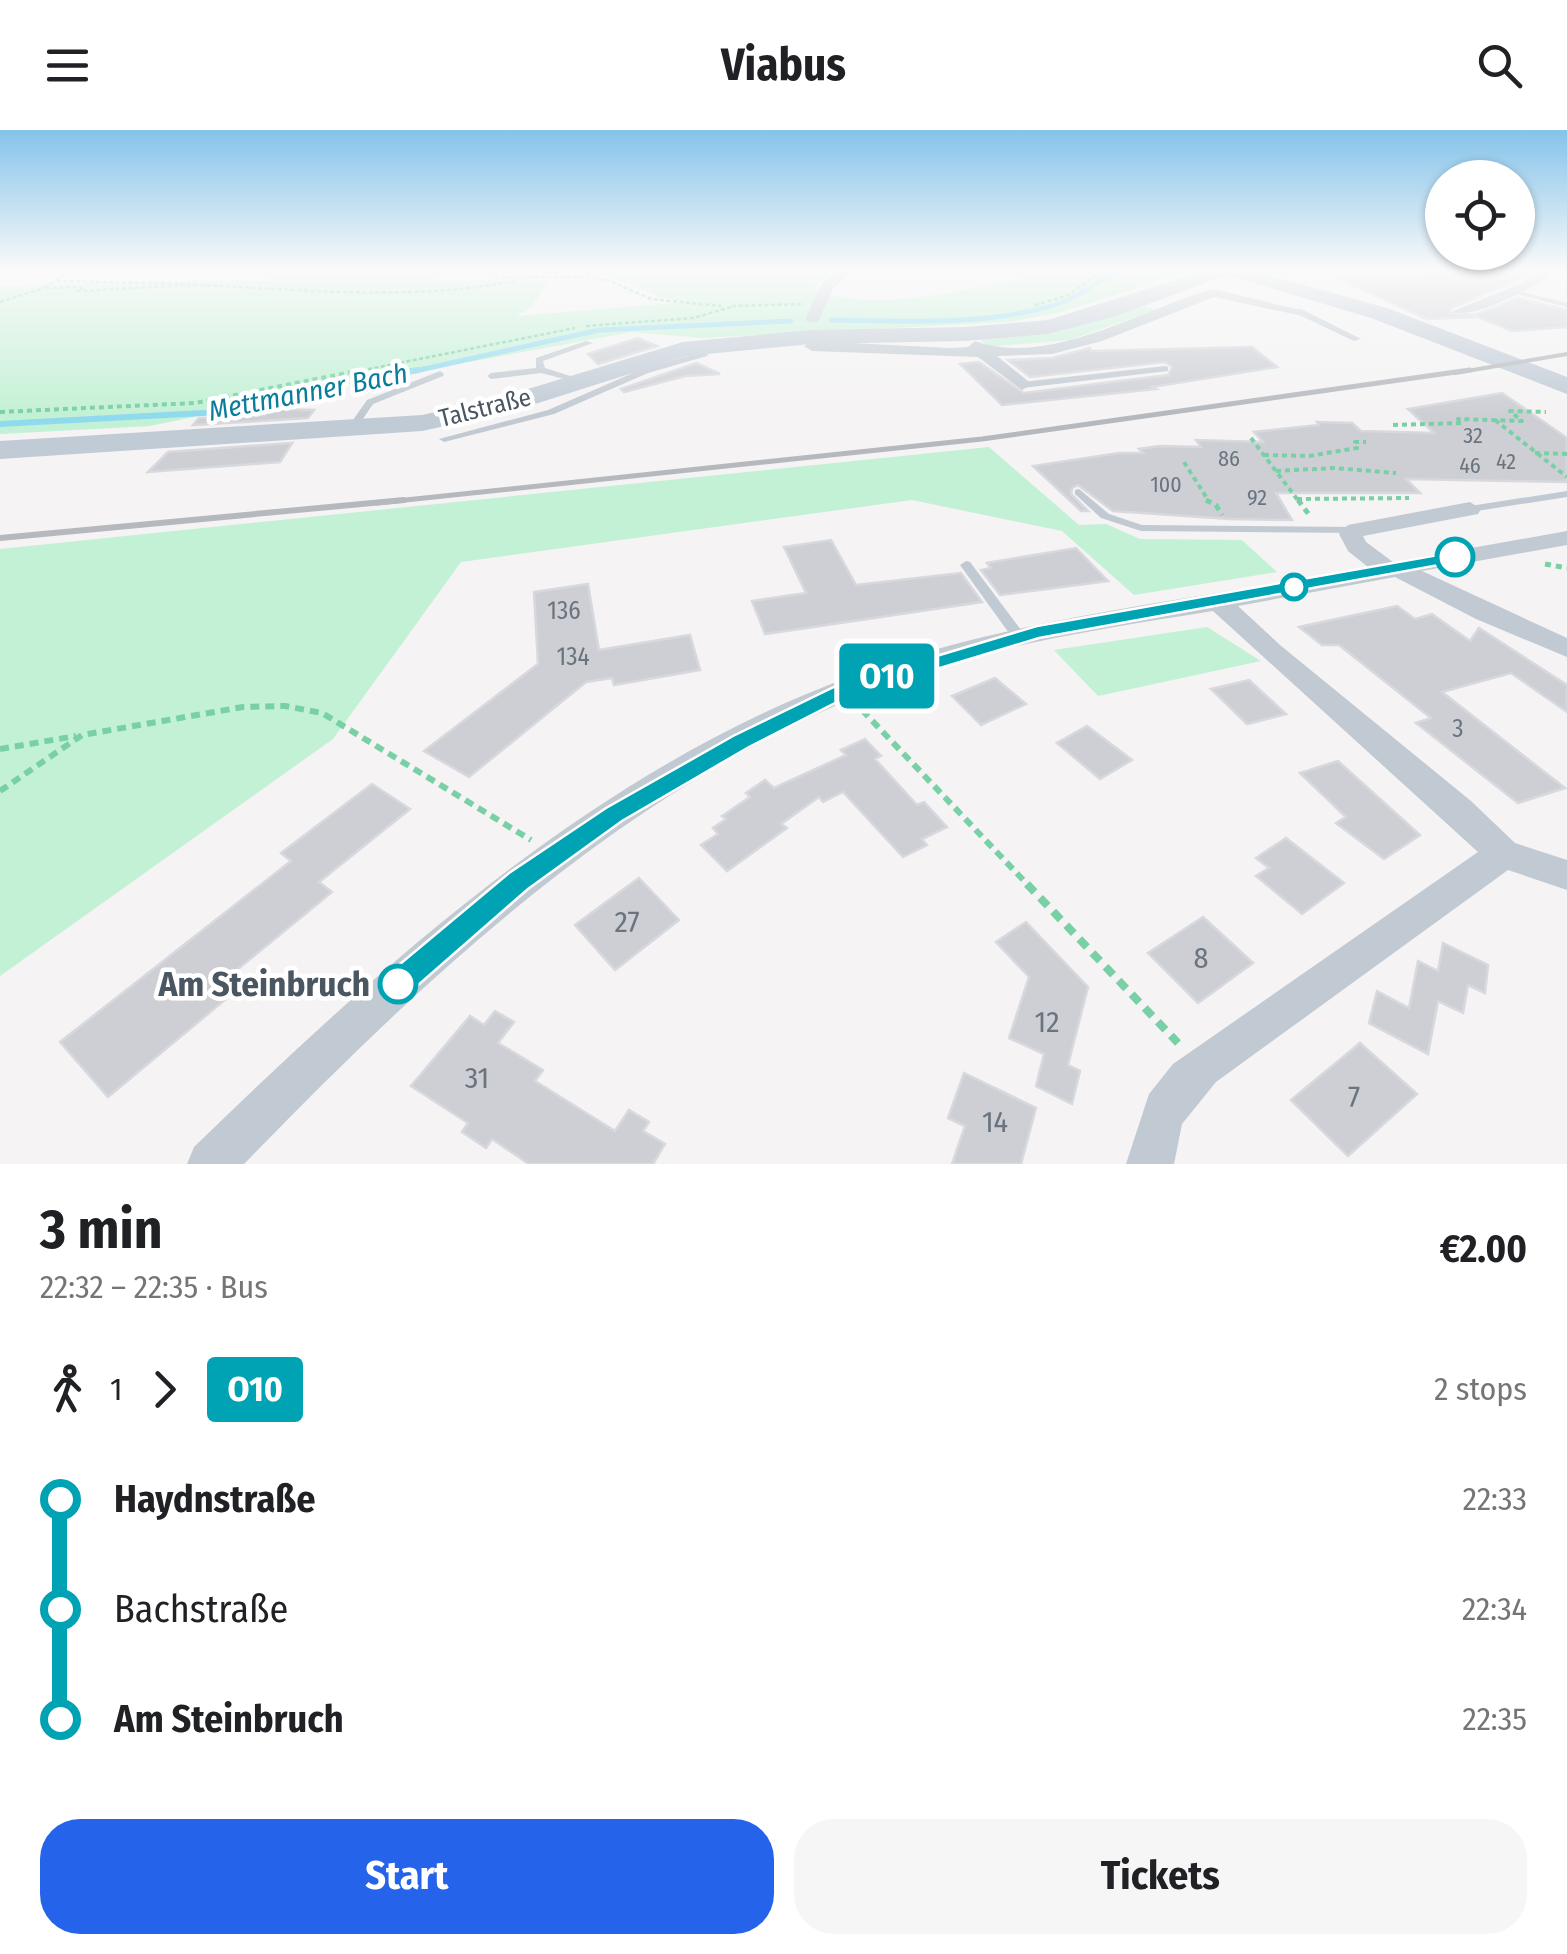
<!DOCTYPE html>
<meta charset="utf-8">
<style>
:root{--surface:#fff;--page:#f6f6f6;--text:#202124;--muted:#757577;--accent:#2563eb}
body{margin:0;font-family:"Fira Sans Condensed",sans-serif;background:var(--page);color:var(--text);height:100vh;display:flex;flex-direction:column;font-size:38px;white-space:nowrap}
*{box-sizing:border-box;margin:0}
p{font-size:32px;color:var(--muted)}
.icon{flex:none;width:55px;height:55px;fill:none;stroke:currentColor;stroke-width:2;stroke-linecap:round;stroke-linejoin:round}
.map{position:relative;height:1034px;overflow:hidden}
.drawer{display:flex;flex-direction:column;background:var(--surface);flex:1}
.drawer>*{flex:none}
.badge{padding:0 20px;border-radius:8px;font-size:35px;line-height:65px}
.controls{position:absolute;left:1425px;top:30px;display:grid;gap:20px}
.controls a{display:grid;place-items:center;width:110px;height:110px;border-radius:50%;background:var(--surface);box-shadow:0 2px 8px #0004;font-size:50px}
.map>.badge{position:absolute;translate:-50% -50%;box-shadow:0 0 0 5px #fff}
.legs{display:flex;align-items:center;gap:15px;height:110px;padding:0 40px;font-size:32px}
.legs p{margin-inline-start:auto}
.summary{display:flex;align-items:center;justify-content:space-between;height:170px;padding:0 40px}
h1{font-size:55px;font-weight:700;line-height:75px}
.button{display:flex;gap:20px;margin-top:auto;padding:20px 40px}
.button a{flex:1;height:115px;border-radius:40px;background:var(--accent);color:#fff;font-size:40px;font-weight:700;line-height:115px;text-align:center}
.button a+a{background:var(--page);color:var(--text)}
ul{padding:0 40px;list-style:none}
li{display:flex;align-items:center;gap:35px;height:110px;font-size:38px}
li i{display:grid;place-items:center;width:15px;height:100%;margin:0 12px;background:currentColor}
li i::after{content:'';width:25px;height:25px;margin:-12px;border:8px solid;border-radius:50%;background:var(--surface)}
li p{margin-inline-start:auto}
li:first-child i{background:linear-gradient(#0000 50%,currentColor 0)}
li:last-child i{background:linear-gradient(currentColor 50%,#0000 0)}
header{display:flex;justify-content:space-between;align-items:center;height:130px;padding:0 40px;background:var(--surface);font-size:45px;font-weight:700}
.map>svg:first-child{display:block}
</style>
<header><svg class="icon" aria-label="menu" viewBox="0 0 24 24"><path d="M4 6h16M4 12h16M4 18h16"/></svg>Viabus<svg class="icon" aria-label="search" viewBox="0 0 24 24"><circle cx="10" cy="10" r="6"/><path d="M15 15l6 6"/></svg></header>
<div class="map">
<svg width="1567" height="1034" viewBox="0 0 1567 1034">
<rect width="100%" height="100%" fill="#f5f3f3"/>
<g fill="#c3f1d5">
<path d="M 591,141 L 709,141 L 717,148 L 826,144 L 814,159 C 872,184 964,160 1024,147 L 1009,141 L 1191,141 L 1062,182 L 1009,192 L 704,208 L 632,202 L 360,252 L 150,296 L 0,304 L 0,156 L 322,147 L 548,150 L 532,177 L 516,186 L 688,172 L 659,167 L 609,146 L 590,144 Z"/>
<path d="M 1144,176 L 1157,180 L 1069,210 L 986,217 L 981,208 L 1052,203 Z"/>
<path d="M 989,317 L 1079,395 L 1106,394 L 1140,409 L 1242,410 L 1277,442 L 1134,465 L 1062,401 L 912,370 L 461,432 L 333,609 L 0,846 L 0,419 Z"/>
<path d="M 1207,497 L 1261,531 L 1098,566 L 1054,520 Z"/>
</g>
<g fill="none" stroke-linecap="round" stroke-linejoin="round">
<g stroke="#90daee" stroke-width="5">
<path d="M 831,190 C 906,191 987,197 1060,173 C 1082,166 1099,148 1121,141"/>
<path d="M 406,243 L 599,200 L 791,191"/>
</g>
<path stroke="#90daee" stroke-width="6" d="M 0,294 L 221,282 L 314,256 L 418,240"/>
</g>
<g fill="#cdcfd5" stroke="#d7d9de" stroke-width="2.5">
<path d="M 1421,141 L 1512,141 L 1528,145 L 1452,178 L 1450,183 L 1475,185 L 1518,168 L 1567,180 L 1567,197 L 1512,201 L 1478,187 L 1427,189 L 1337,148 L 1420,149 Z"/>
<path d="M 638,208 L 657,216 L 598,234 L 588,224 Z"/>
<path d="M 1252,217 L 1277,237 L 1152,257 L 1156,259 L 1002,275 L 960,234 L 979,232 L 1024,263 L 1168,245 L 1172,237 L 1165,232 L 1030,247 L 1008,230 L 1052,228 L 1090,218 L 1091,221 Z"/>
<path d="M 696,233 L 720,244 L 685,246 L 624,262 L 621,259 Z"/>
<path d="M 1502,263 L 1567,308 L 1567,352 L 1406,349 L 1420,363 L 1276,363 L 1292,390 L 1230,389 L 1113,381 L 1078,355 L 1072,358 L 1071,364 L 1088,381 L 1081,381 L 1033,336 L 1119,323 L 1143,323 L 1139,319 L 1160,316 L 1201,317 L 1196,310 L 1263,312 L 1254,302 L 1319,295 L 1317,292 L 1352,293 L 1361,301 L 1434,303 L 1408,279 Z"/>
<path d="M 270,279 L 314,280 L 308,288 L 193,295 L 199,288 L 265,285 Z"/>
<path d="M 292,313 L 280,332 L 148,342 L 168,322 Z"/>
<path d="M 831,410 L 856,455 L 961,443 L 982,472 L 765,504 L 752,471 L 806,463 L 784,417 Z"/>
<path d="M 1076,418 L 1108,451 L 1000,465 L 981,440 L 991,438 L 987,433 Z"/>
<path d="M 588,454 L 599,520 L 690,505 L 700,540 L 614,555 L 612,548 L 586,552 L 469,647 L 424,621 L 538,534 L 534,462 Z"/>
<path d="M 1397,476 L 1415,489 L 1432,484 L 1470,511 L 1479,498 L 1567,555 L 1567,582 L 1511,543 L 1442,562 L 1565,658 L 1518,673 L 1416,593 L 1431,588 L 1339,515 L 1322,515 L 1299,497 Z"/>
<path d="M 995,548 L 1026,574 L 981,595 L 952,566 Z"/>
<path d="M 1249,550 L 1286,584 L 1247,594 L 1211,559 Z"/>
<path d="M 1087,596 L 1132,630 L 1100,649 L 1057,613 Z"/>
<path d="M 865,609 L 881,626 L 875,629 L 917,675 L 924,672 L 947,697 L 922,709 L 927,715 L 903,727 L 843,662 L 823,672 L 819,667 L 781,694 L 787,698 L 727,741 L 701,715 L 718,704 L 713,698 L 726,689 L 722,686 L 750,667 L 746,663 L 765,650 L 774,658 L 846,625 L 841,620 Z"/>
<path d="M 1338,631 L 1420,705 L 1384,729 L 1336,693 L 1346,687 L 1300,643 Z"/>
<path d="M 372,654 L 410,679 L 319,752 L 332,762 L 227,848 L 238,859 L 108,967 L 60,912 L 291,731 L 281,723 Z"/>
<path d="M 1286,708 L 1344,753 L 1302,784 L 1256,746 L 1269,738 L 1256,728 Z"/>
<path d="M 639,748 L 679,790 L 615,840 L 575,795 Z"/>
<path d="M 1203,787 L 1253,833 L 1198,873 L 1148,823 Z"/>
<path d="M 1026,792 L 1088,857 L 1068,935 L 1080,941 L 1072,974 L 1036,956 L 1044,924 L 1009,908 L 1029,847 L 996,812 Z"/>
<path d="M 1443,813 L 1488,835 L 1485,863 L 1468,855 L 1463,883 L 1438,871 L 1428,924 L 1369,893 L 1377,861 L 1409,878 L 1418,831 L 1438,841 Z"/>
<path d="M 495,881 L 514,892 L 498,913 L 543,940 L 535,951 L 615,1001 L 629,980 L 649,992 L 643,1001 L 665,1014 L 653,1034 L 529,1034 L 492,1009 L 486,1018 L 462,1002 L 468,993 L 411,956 L 470,886 L 484,895 Z"/>
<path d="M 1360,913 L 1417,964 L 1348,1026 L 1291,970 Z"/>
<path d="M 964,943 L 1036,978 L 1021,1034 L 952,1034 L 965,996 L 948,988 Z"/>
</g>
<g fill="none" stroke-linecap="round" stroke-linejoin="round">
<g stroke="#7ad0a6" stroke-width="2.5" stroke-dasharray="4 2.5" stroke-linecap="butt">
<path d="M 69,141 L 44,158 L 84,157 L 77,161 C 125,159 174,154 222,156 C 321,161 429,171 526,148"/>
<path d="M 497,141 L 494,145 L 500,147 L 589,147 L 610,151 L 651,169 L 721,176"/>
<path d="M 57,151 L 196,154"/>
<path d="M 0,172 L 44,158"/>
<path d="M 1035,175 L 1066,166 L 1103,141"/>
<path d="M 732,176 L 801,174"/>
<path d="M 586,196 L 693,188 L 731,177"/>
<path d="M 349,243 L 575,198"/>
</g>
<g stroke="#7ad0a6" stroke-width="4" stroke-dasharray="5 4" stroke-linecap="butt">
<path d="M 0,282 L 195,273 L 362,240"/>
<path d="M 1495,290 L 1567,347"/>
<path d="M 1393,295 L 1462,293 L 1458,289 L 1522,291 L 1510,281 L 1546,282"/>
<path d="M 1251,308 L 1300,373"/>
<path d="M 1535,323 L 1567,324"/>
<path d="M 1264,325 L 1309,326 L 1357,318 L 1355,312 L 1366,312"/>
<path d="M 1184,332 L 1210,373"/>
<path d="M 1276,341 L 1334,338 L 1396,343"/>
<path d="M 1297,369 L 1409,368"/>
</g>
<g stroke="#7ad0a6" stroke-width="5" stroke-dasharray="6 5" stroke-linecap="butt">
<path d="M 1206,370 L 1216,375 L 1222,385"/>
<path d="M 1298,370 L 1310,386"/>
<path d="M 1545,434 L 1567,438"/>
</g>
<g stroke="#7ad0a6" stroke-width="6" stroke-dasharray="9 6" stroke-linecap="butt">
<path d="M 862,580 L 1029,756"/>
<path d="M 0,619 L 76,606"/>
<path d="M 0,661 L 82,605 L 243,577 L 285,576 L 322,583 L 531,710"/>
</g>
<path stroke="#7ad0a6" stroke-width="8" stroke-dasharray="11 8" stroke-linecap="butt" d="M 1027,754 L 1178,913"/>
<g fill="#c1cad2" fill-rule="evenodd">
<path d="M 1514,160 L 1567,173 L 1567,177 L 1512,163 Z"/>
<path d="M 1295,179 L 1301,179 L 1361,209 L 1354,211 L 1295,183 Z"/>
<path d="M 586,211 L 593,213 L 543,231 L 545,238 L 580,249 L 580,253 L 541,243 L 491,249 L 487,246 L 491,243 L 536,238 L 536,228 Z"/>
<path d="M 708,213 L 715,215 L 707,226 L 648,243 L 554,284 L 444,312 L 439,309 L 548,280 L 642,239 L 701,222 Z"/>
<path d="M 1165,236 L 1168,237 L 1168,241 L 1022,258 L 1018,255 L 1022,252 Z"/>
<path d="M 440,241 L 444,244 L 443,246 L 373,274 L 354,302 L 346,300 L 367,270 Z"/>
<path d="M 1079,359 L 1109,384 L 1142,395 L 1356,397 L 1362,400 L 1356,403 L 1141,401 L 1101,388 L 1075,364 L 1075,360 Z"/>
<path d="M 1567,361 L 1567,367 L 1470,382 L 1464,379 L 1470,376 Z"/>
<path d="M 966,431 L 970,432 L 1024,504 L 1026,507 L 1024,510 L 1014,510 L 960,435 Z"/>
</g>
<g fill="#c1cad2" fill-rule="evenodd">
<path d="M 839,141 L 854,141 L 833,158 L 818,192 L 808,192 L 805,189 L 822,153 Z"/>
<path d="M 1541,141 L 1556,141 C 1540,155 1470,192 1453,181 L 1520,154 Z"/>
<path d="M 1213,159 L 1305,181 L 1298,185 L 1214,167 L 1102,211 L 1052,224 L 997,226 L 1028,251 L 1031,255 L 1022,260 L 978,227 L 812,221 L 804,216 L 812,211 L 951,218 L 968,217 L 975,211 C 1049,238 1142,179 1213,159 Z"/>
<path d="M 1470,372 L 1481,379 L 1478,384 L 1363,406 L 1366,412 L 1393,432 L 1567,401 L 1567,415 L 1422,441 L 1567,508 L 1567,527 L 1476,489 L 1395,447 L 1238,476 L 1280,515 L 1471,671 L 1515,713 L 1567,730 L 1567,760 L 1508,740 L 1216,952 L 1182,994 L 1174,1034 L 1126,1034 L 1149,964 L 1173,934 L 1478,722 L 1213,481 C 1107,498 997,514 896,551 C 638,647 432,840 244,1034 L 187,1034 L 194,1017 C 393,824 613,625 881,536 C 1038,484 1206,468 1368,437 L 1348,421 L 1339,404 L 1348,395 Z"/>
</g>
<path fill="#c1cbd6" fill-rule="evenodd" d="M 1204,141 L 1253,141 L 1387,178 L 1567,247 L 1567,264 L 1371,188 L 1227,145 L 1113,187 L 1048,204 L 964,211 L 811,214 L 686,226 L 513,281 L 422,301 L 0,329 L 0,311 L 422,285 L 498,268 L 683,212 L 811,200 L 964,197 L 1048,190 Z"/>
<path stroke="#b5b8bd" stroke-width="4" d="M 1455,243 L 1567,224"/>
<path stroke="#b5b8bd" stroke-width="5" d="M 377,373 L 982,309 L 1470,240"/>
<path stroke="#b5b8bd" stroke-width="6" d="M 0,408 L 404,370"/>
</g>
<linearGradient id="sky" x2="0" y2="1"><stop stop-color="#85c3ea"/><stop offset="0.49" stop-color="#fafafa"/><stop offset="1" stop-color="#fafafa" stop-opacity="0"/></linearGradient>
<rect width="1567" height="285" fill="url(#sky)"/>
<path fill="#00a3b4" stroke="#fff" stroke-width="2.5" d="M 1455,422 L 1461,423 L 1461,431 L 1039,508 L 851,565 L 749,617 L 622,691 L 528,759 L 408,864 L 398,867 L 388,864 L 384,854 L 388,844 L 509,743 L 606,678 L 733,606 L 836,556 L 1037,496 Z"/>
<g fill="#fff" stroke="#00a3b4" stroke-width="5">
<circle cx="1455" cy="427" r="18"/>
<circle cx="1294" cy="457" r="12"/>
<circle cx="398" cy="854" r="18"/>
</g>
<g text-anchor="middle" dominant-baseline="central" stroke-width="9" stroke-linejoin="round" paint-order="stroke">
<g font-size="22" fill="#6b747e">
<text x="1473" y="305">32</text>
<text x="1229" y="328">86</text>
<text x="1506" y="331">42</text>
<text x="1470" y="335">46</text>
<text x="1166" y="354">100</text>
<text x="1257" y="367">92</text>
</g>
<g font-size="25" fill="#4a5661" stroke="#fff">
<text transform="translate(485 278) rotate(-14)">Talstraße</text>
</g>
<g font-size="25" fill="#6b747e">
<text x="564" y="481">136</text>
<text x="573" y="527">134</text>
<text x="1458" y="599">3</text>
</g>
<g font-size="28" font-style="italic" fill="#0c7c9b" stroke="#fff">
<text transform="translate(308 262) rotate(-11)">Mettmanner Bach</text>
</g>
<g font-size="30" fill="#6b747e">
<text x="627" y="792">27</text>
<text x="1201" y="828">8</text>
<text x="1047" y="892">12</text>
<text x="477" y="948">31</text>
<text x="1354" y="967">7</text>
<text x="995" y="992">14</text>
</g>
<g font-size="35" font-weight="bold" fill="#4a5661" stroke="#fff" text-anchor="end">
<text x="370" y="854">Am Steinbruch</text>
</g>
</g>
</svg>
<div class="controls">
<a><svg class="icon" aria-label="locate" viewBox="0 0 24 24"><circle cx="12" cy="12" r="6"/><path d="M12 2v4M12 18v4M2 12h4M18 12h4"/></svg></a>
</div>
<b class="badge" style="left:887px;top:546px;background:#00a3b4;color:#fff">O10</b>
</div>
<section class="drawer">
<div class="summary"><div><h1>3 min</h1><p>22:32 – 22:35 · Bus</p></div><b>€2.00</b></div>
<div class="legs"><svg class="icon" aria-label="walk" viewBox="0 0 24 24"><circle cx="13" cy="4" r="2"/><path d="M13 8l-2 6 4 7M11 14l-3 7M7 12l3-4h3l4 4"/></svg>1<svg class="icon" aria-label="forward" viewBox="0 0 24 24"><path d="M9 5l7 7-7 7"/></svg><b class="badge" style="background:#00a3b4;color:#fff">O10</b><p>2 stops</p></div>
<ul>
<li><i style="color:#00a3b4"></i><b>Haydnstraße</b><p>22:33</p></li>
<li><i style="color:#00a3b4"></i><span>Bachstraße</span><p>22:34</p></li>
<li><i style="color:#00a3b4"></i><b>Am Steinbruch</b><p>22:35</p></li>
</ul>
<div class="button"><a>Start</a><a>Tickets</a></div>
</section>
